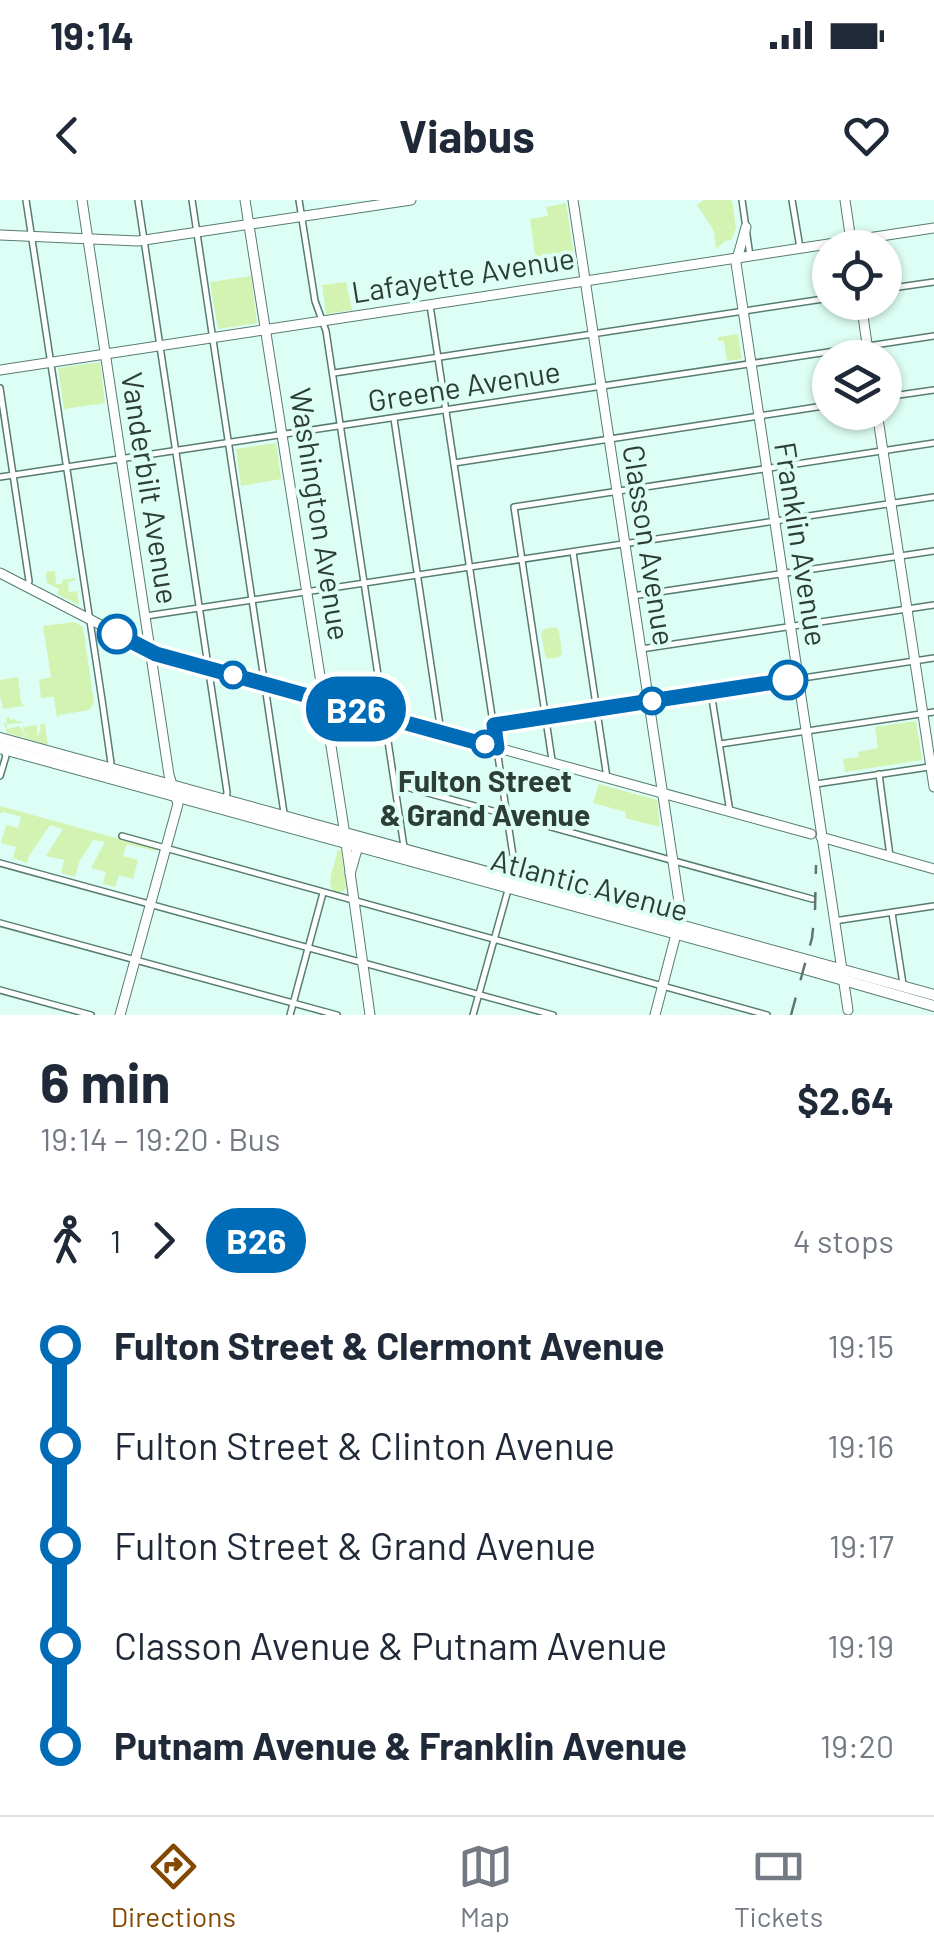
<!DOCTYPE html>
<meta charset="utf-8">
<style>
:root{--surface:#fff;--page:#f6f6f7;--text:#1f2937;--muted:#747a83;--line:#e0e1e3;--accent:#834900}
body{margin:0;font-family:Barlow,sans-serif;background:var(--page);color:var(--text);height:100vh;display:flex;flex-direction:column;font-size:38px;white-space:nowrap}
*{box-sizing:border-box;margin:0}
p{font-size:32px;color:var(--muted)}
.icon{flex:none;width:55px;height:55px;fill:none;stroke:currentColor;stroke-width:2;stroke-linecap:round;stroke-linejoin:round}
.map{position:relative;height:815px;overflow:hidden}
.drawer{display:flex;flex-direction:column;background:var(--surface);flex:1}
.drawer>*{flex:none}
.badge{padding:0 20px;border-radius:32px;font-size:35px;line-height:65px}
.fabs{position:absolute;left:812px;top:30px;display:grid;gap:20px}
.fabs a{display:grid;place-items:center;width:90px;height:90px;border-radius:50%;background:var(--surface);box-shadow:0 2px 8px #0004;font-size:50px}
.map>.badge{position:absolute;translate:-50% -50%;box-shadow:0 0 0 5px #fff}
.legs{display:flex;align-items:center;gap:15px;height:110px;padding:0 40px;font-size:32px}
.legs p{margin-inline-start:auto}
.headline{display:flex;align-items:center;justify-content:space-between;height:170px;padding:0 40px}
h1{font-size:55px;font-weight:700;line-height:75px}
ul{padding:0 40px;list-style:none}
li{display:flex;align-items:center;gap:35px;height:100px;font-size:38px}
li i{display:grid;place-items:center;width:15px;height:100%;margin:0 12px;background:currentColor}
li i::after{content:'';width:25px;height:25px;margin:-12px;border:8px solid;border-radius:50%;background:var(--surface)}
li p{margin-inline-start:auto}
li:first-child i{background:linear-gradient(#0000 50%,currentColor 0)}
li:last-child i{background:linear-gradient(currentColor 50%,#0000 0)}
.status{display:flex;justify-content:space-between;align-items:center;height:70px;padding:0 50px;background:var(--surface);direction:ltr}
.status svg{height:28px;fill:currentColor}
header{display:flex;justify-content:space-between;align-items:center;height:130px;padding:0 40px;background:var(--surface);font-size:45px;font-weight:700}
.tab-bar{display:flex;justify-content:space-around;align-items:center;height:140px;border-top:2px solid var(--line);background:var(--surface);font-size:28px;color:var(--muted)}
.tab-bar a{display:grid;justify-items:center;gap:5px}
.tab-bar .selected{color:var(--accent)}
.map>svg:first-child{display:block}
</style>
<div class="status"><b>19:14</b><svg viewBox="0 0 49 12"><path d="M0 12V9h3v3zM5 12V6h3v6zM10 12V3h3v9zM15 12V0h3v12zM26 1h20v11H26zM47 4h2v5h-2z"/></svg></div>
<header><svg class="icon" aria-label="back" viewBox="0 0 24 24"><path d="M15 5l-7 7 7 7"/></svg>Viabus<svg class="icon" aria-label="heart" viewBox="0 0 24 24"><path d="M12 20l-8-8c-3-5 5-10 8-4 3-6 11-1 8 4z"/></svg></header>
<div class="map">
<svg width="934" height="815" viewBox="0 0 934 815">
<rect width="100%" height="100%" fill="#ddfef4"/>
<g fill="#d3f3b2">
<path d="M 704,0 L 732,0 L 736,28 L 731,40 L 725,41 L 716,49 L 714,31 L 697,5 Z"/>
<path d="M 566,3 L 576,68 L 538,74 L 530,19 L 548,16 L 546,7 Z"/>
<path d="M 251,76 L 257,123 L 218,129 L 210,82 Z"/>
<path d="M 346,82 L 352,110 L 326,114 L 322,85 Z"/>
<path d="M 738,134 L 742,159 L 727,161 L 724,141 L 718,141 L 718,137 Z"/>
<path d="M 100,162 L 105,203 L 64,209 L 58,168 Z"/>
<path d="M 276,243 L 281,279 L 241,286 L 236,249 Z"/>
<path d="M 55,371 L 56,384 L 62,384 L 62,380 L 75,378 L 76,380 L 68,382 L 69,392 L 77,391 L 79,405 L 57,394 L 59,389 L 47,383 L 46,372 Z"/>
<path d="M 74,422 L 83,427 L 94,503 L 89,510 L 60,515 L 57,518 L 54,497 L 41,498 L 39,480 L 51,477 L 43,426 Z"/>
<path d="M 556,427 L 559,431 L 562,454 L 559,457 L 548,459 L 545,456 L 541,432 L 544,429 Z"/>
<path d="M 18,477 L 21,502 L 24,506 L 3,509 L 0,496 L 0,480 Z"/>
<path d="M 9,517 L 10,520 L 15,519 L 16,521 L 21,521 L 22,523 L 7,524 L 7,529 L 19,526 L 26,536 L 28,535 L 24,532 L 23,527 L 37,525 L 37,537 L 41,528 L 40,524 L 45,524 L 48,545 L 24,538 L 23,535 L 21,537 L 7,533 L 4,522 L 7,524 L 6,518 Z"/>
<path d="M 916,521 L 922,560 L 845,572 L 843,559 L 859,557 L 858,552 L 878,548 L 875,527 Z"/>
<path d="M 599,584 L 657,600 L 660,627 L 625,618 L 626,612 L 593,603 Z"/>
<path d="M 0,606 L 156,649 L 155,651 L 127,644 L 123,656 L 138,660 L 133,679 L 119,675 L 115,687 L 103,684 L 106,672 L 91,668 L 105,642 L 93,640 L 79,662 L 75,677 L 61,673 L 64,660 L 46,656 L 63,629 L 50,625 L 29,656 L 27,663 L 13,658 L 16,647 L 1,643 L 6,625 L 18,628 L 21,617 L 4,612 L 0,613 Z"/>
<path d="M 337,650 L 341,651 L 346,686 L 344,691 L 336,693 C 323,683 337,664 337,650 Z"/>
</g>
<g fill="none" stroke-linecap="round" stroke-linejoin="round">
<defs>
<g id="street">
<path d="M 26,0 L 102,500 L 111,563 L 109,570"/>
<path d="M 138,0 L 227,592 L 226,600"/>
<path d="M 192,0 L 284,613"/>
<path d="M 299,0 L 315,101 L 326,131 L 404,647"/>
<path d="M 742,0 L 750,56"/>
<path d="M 792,0 L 800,48"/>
<path d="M 885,89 L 934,82"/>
<path d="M 430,105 L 515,669 L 513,680"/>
<path d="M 334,173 L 830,98"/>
<path d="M 0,188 L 29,381 L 27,387"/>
<path d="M 885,197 L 934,190"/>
<path d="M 394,219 L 441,532"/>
<path d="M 454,263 L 830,205"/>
<path d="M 0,277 L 934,136"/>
<path d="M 573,352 L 607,578"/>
<path d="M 632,396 L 934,351"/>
<path d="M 146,416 L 934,297"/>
<path d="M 641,449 L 934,405"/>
<path d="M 711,492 L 730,612"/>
<path d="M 494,525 L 934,458"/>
<path d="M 720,544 L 934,512"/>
<path d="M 552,560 L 514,307 L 934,243"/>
<path d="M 879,574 L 890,656"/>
<path d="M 0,576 L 6,556 L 4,551"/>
<path d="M 395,584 L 812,699"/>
<path d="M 816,584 L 929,567"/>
<path d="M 122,636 L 767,815"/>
<path d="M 0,663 L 553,815"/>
<path d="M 892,713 L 903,784"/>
<path d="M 834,721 L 934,706"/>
<path d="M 0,723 L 337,815"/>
<path d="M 0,790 L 91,815"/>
<path d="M 290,815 L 323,693"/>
<path d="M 473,815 L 508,690"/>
</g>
<g id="secondary">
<path d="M 82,0 L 169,575 L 178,604 L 120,815"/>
<path d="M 245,0 L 343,622 L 370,815"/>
<path d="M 573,0 L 681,715 L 655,815"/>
<path d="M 845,0 L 852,48"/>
<path d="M 746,27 L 736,63 L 848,810"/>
<path d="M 0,35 L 138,41 L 411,0"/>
<path d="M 861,102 L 869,158"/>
<path d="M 0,170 L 934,28"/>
<path d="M 877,212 L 934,587"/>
<path d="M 0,373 L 157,454 L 811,634"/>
<path d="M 821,637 L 934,669"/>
<path d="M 350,674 L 358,646"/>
</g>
<g id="primary">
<path d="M 0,538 L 934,795"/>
<path d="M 0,548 L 805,769 L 934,806"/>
</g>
</defs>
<use href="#street" stroke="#577c71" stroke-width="8"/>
<use href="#secondary" stroke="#577c71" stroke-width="11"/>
<use href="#primary" stroke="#577c71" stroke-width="12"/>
<use href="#street" stroke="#fff" stroke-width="5"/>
<use href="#secondary" stroke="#fff" stroke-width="9"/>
<use href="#primary" stroke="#fff" stroke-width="10"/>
<path stroke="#60756f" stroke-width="2.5" stroke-dasharray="18 18" stroke-linecap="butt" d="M 791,815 L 812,738 L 815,710 L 816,665"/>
</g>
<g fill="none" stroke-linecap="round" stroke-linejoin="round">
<defs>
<path id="line-1" d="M 117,434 L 156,454 L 497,548 L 494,525 L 788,480"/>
</defs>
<use href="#line-1" stroke="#fff" stroke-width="22"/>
<use href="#line-1" stroke="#006cb7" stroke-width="15"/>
</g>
<g fill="#fff" stroke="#006cb7" stroke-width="5">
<circle cx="117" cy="434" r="18"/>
<circle cx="233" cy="475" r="12"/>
<circle cx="788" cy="480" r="18"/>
<circle cx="652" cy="501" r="12"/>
<circle cx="485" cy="544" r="12"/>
</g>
<g text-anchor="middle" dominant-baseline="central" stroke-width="8" stroke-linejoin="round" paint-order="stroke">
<g font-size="30" fill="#2d3d38" stroke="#ddfef4">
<text transform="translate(463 74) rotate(-9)">Lafayette Avenue</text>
<text transform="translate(464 185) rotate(-9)">Greene Avenue</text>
<text transform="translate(151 288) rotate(81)">Vanderbilt Avenue</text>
<text transform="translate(321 314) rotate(81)">Washington Avenue</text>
<text transform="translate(802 344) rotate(81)">Franklin Avenue</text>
<text transform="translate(650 345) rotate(81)">Classon Avenue</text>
<text transform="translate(590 684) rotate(15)">Atlantic Avenue</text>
</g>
<g font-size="30" font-weight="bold" fill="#2d3d38" stroke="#ddfef4">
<text x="485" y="580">Fulton Street<tspan x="485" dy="34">&amp; Grand Avenue</tspan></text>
</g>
</g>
</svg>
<div class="fabs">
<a><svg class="icon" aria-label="locate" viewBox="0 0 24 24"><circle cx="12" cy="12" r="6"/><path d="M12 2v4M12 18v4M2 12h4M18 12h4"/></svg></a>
<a><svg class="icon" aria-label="layers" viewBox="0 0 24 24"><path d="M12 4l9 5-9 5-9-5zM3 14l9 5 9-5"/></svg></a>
</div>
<b class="badge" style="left:356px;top:509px;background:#006cb7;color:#fff">B26</b>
</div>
<section class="drawer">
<div class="headline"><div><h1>6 min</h1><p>19:14 – 19:20 · Bus</p></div><b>$2.64</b></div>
<div class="legs"><svg class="icon" aria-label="walk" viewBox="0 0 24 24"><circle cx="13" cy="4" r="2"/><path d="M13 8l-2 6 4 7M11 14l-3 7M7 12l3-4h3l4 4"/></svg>1<svg class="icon" aria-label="forward" viewBox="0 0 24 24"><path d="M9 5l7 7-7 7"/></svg><b class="badge" style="background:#006cb7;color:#fff">B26</b><p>4 stops</p></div>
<ul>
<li><i style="color:#006cb7"></i><b>Fulton Street &amp; Clermont Avenue</b><p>19:15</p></li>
<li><i style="color:#006cb7"></i><span>Fulton Street &amp; Clinton Avenue</span><p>19:16</p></li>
<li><i style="color:#006cb7"></i><span>Fulton Street &amp; Grand Avenue</span><p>19:17</p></li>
<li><i style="color:#006cb7"></i><span>Classon Avenue &amp; Putnam Avenue</span><p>19:19</p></li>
<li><i style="color:#006cb7"></i><b>Putnam Avenue &amp; Franklin Avenue</b><p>19:20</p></li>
</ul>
</section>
<nav class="tab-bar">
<a class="selected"><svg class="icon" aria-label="directions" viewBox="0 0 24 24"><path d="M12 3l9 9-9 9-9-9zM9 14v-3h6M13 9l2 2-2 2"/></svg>Directions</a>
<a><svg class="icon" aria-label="map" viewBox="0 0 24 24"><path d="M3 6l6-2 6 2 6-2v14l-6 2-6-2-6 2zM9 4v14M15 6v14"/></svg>Map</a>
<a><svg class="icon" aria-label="tickets" viewBox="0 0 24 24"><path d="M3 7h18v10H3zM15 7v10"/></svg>Tickets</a>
</nav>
